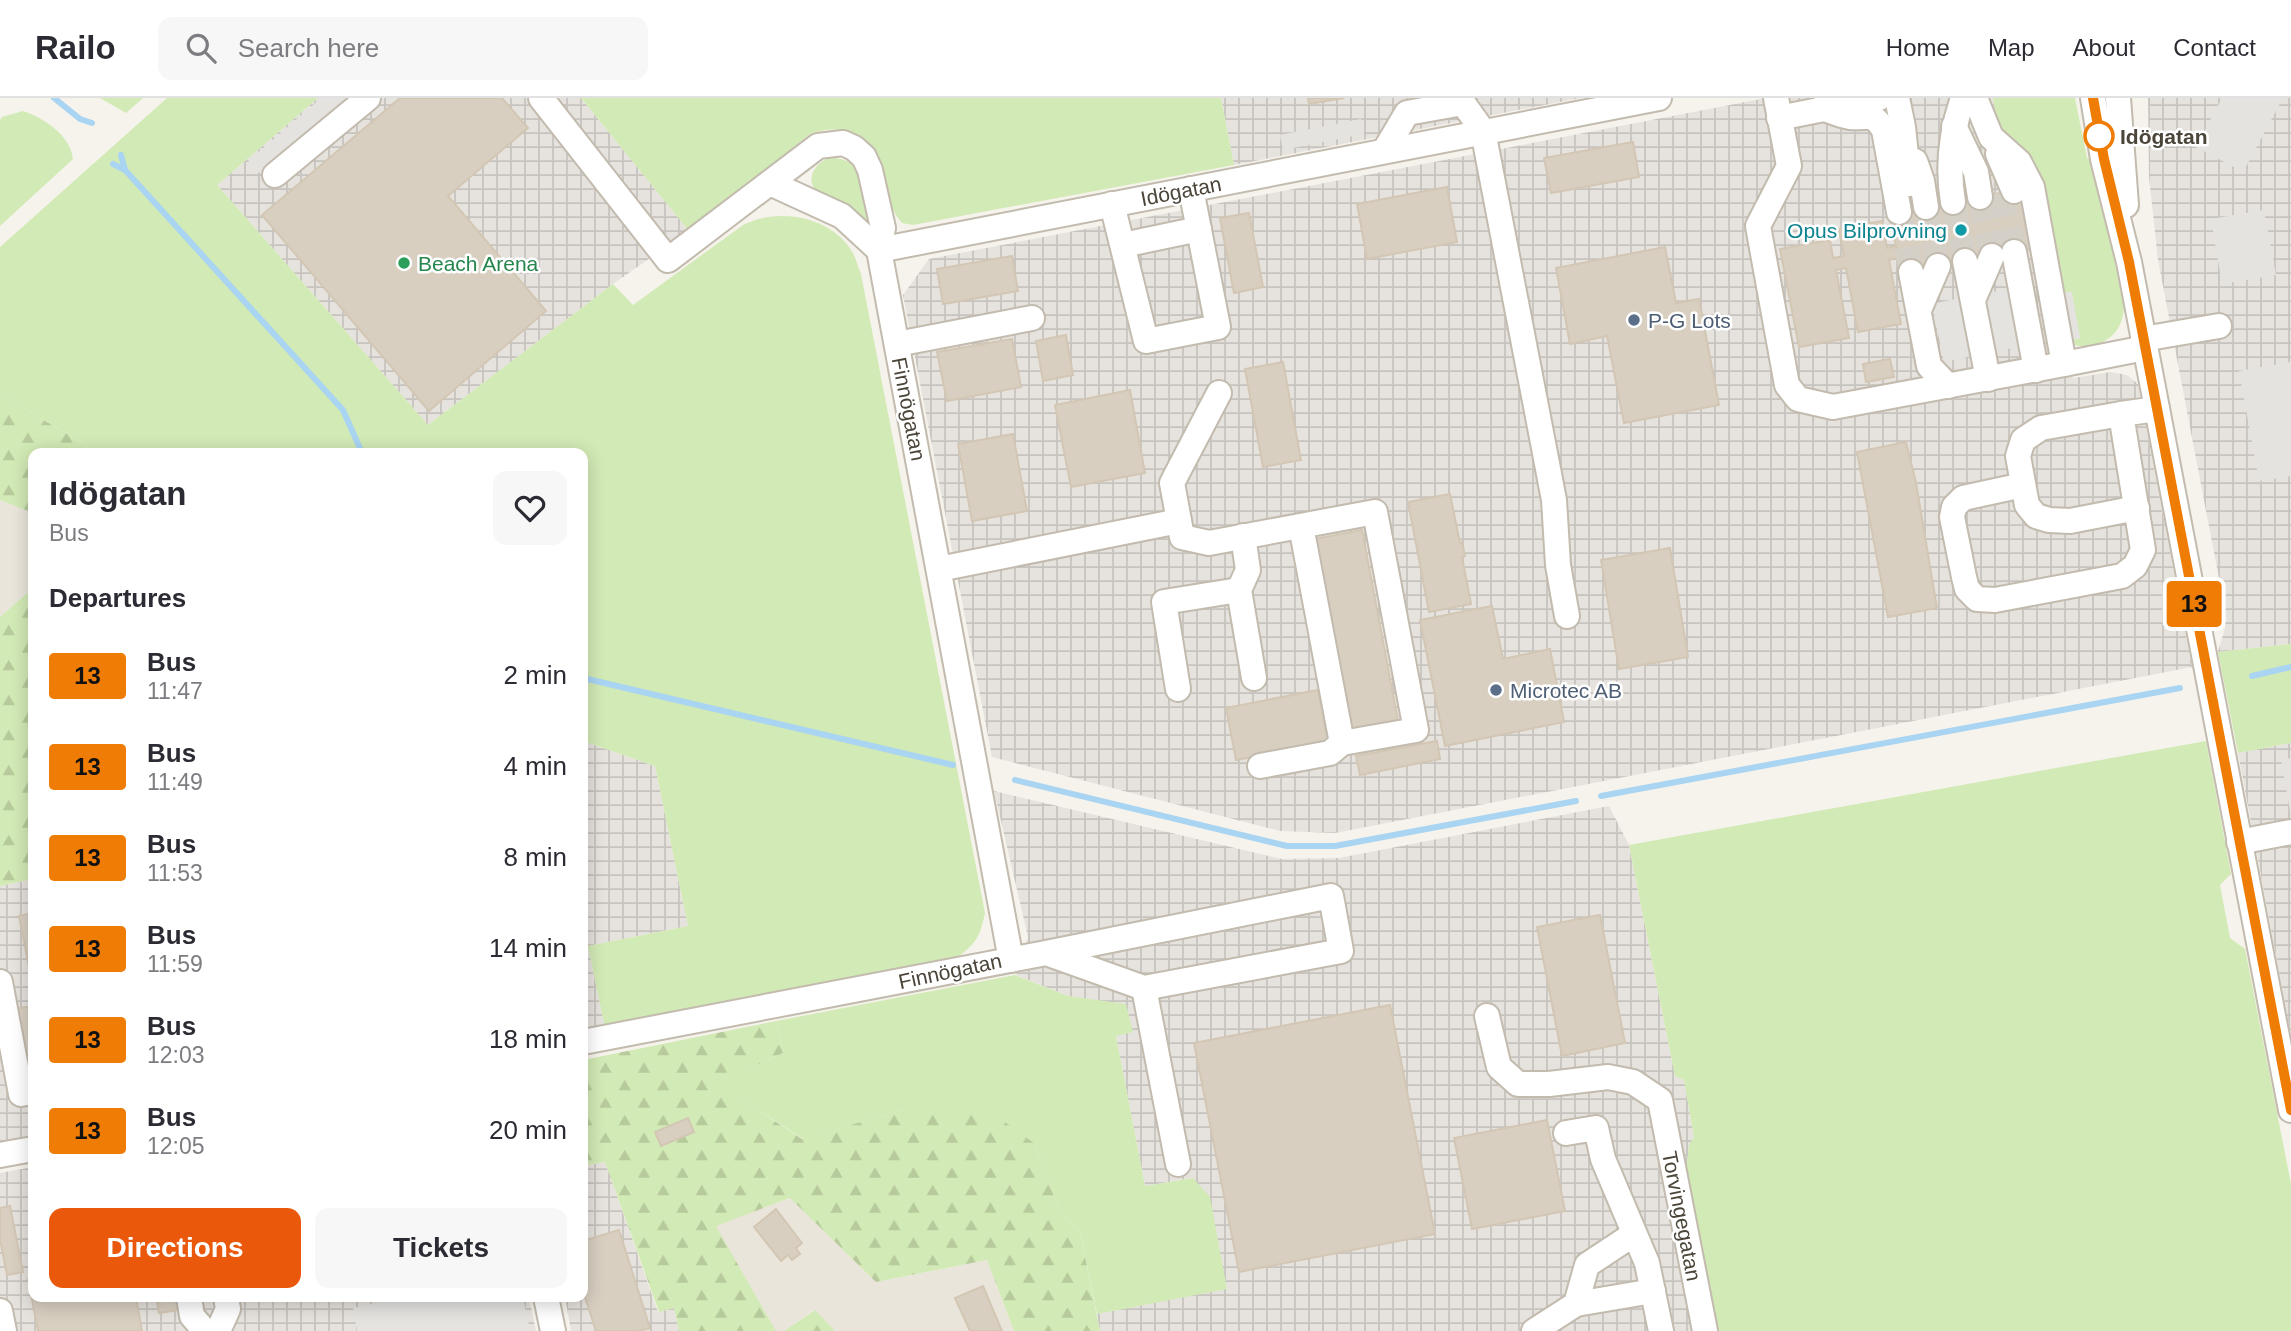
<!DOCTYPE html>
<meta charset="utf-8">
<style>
:root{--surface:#fff;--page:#f7f7f7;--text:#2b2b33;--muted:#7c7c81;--line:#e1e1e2;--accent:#ea580c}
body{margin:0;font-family:Helvetica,sans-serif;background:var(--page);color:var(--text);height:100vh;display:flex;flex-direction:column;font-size:26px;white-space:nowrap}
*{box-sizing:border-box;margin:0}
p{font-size:23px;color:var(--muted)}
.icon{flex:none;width:38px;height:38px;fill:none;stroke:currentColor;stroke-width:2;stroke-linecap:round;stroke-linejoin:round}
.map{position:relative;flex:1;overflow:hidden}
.details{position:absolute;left:28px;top:350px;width:560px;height:854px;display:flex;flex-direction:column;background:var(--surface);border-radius:14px;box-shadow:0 4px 18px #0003}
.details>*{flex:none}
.badge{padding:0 14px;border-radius:5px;font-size:24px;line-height:46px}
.map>.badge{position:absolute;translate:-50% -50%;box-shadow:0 0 0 4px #fff}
h2{padding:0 21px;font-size:26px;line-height:63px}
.round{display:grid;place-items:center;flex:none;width:74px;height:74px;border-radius:14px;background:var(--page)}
.headline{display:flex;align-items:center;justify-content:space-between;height:119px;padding:0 21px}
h1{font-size:33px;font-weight:600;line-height:52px}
.cta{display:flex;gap:14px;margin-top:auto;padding:14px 21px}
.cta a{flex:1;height:80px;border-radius:14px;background:var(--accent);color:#fff;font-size:28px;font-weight:600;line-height:80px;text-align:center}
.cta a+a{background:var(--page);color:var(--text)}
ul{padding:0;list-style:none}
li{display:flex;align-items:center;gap:21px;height:91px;padding:0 21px}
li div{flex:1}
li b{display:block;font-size:26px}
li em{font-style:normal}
li .badge{min-width:77px;font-weight:700;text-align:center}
header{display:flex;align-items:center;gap:42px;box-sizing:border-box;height:98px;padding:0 35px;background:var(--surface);border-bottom:2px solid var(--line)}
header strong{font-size:33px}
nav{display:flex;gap:38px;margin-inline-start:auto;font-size:24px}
.search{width:490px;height:63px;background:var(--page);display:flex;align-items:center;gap:18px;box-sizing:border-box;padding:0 24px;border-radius:14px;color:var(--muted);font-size:26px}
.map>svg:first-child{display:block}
</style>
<header>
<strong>Railo</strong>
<div class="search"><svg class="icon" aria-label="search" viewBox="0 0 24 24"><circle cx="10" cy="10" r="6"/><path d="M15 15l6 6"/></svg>Search here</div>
<nav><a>Home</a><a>Map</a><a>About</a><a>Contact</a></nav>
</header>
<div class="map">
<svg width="2291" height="1233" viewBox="0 0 2291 1233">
<defs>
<pattern id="industrial-grid" width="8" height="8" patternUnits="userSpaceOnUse" patternTransform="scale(1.75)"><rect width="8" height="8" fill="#e6e2dd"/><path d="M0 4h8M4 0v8" fill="none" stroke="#c7c3be"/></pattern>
<pattern id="forest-firs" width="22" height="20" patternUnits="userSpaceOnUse" patternTransform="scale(1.75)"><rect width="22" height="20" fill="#d2eab5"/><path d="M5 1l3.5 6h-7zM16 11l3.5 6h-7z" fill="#b6ca9c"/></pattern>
</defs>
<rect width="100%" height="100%" fill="#f6f3ec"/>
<g fill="#eae5da">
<path d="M 0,402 L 33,415 L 33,490 L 0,519 Z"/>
<path d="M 791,1100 L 876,1184 L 987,1162 L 1014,1233 L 835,1233 L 814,1212 L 784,1233 L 776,1233 L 715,1127 Z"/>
</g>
<g fill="url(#industrial-grid)">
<path d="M 318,0 L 581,0 L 689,133 L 613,186 L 428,327 L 217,87 Z"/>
<path d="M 1221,0 L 1581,0 L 1234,67 Z"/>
<path d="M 1766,0 L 1993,0 L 2001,42 L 2066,243 L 2073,280 L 2111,274 L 2127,277 L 2138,286 L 2192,569 L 1335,735 L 1280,733 L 992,659 L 903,197 L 929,161 Z"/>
<path d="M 2148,0 L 2291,0 L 2291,546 L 2218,554 L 2225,530 L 2225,512 L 2158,162 L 2149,79 Z"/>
<path d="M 583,643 L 655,668 L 688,828 L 588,848 L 605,930 L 583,935 Z"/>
<path d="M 2291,645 L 2291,938 L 2238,655 Z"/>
<path d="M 994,693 L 1282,761 L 1339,760 L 1609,708 L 1629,747 L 1675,978 L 1684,982 L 1694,1039 L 1689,1048 L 1686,1074 L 1719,1233 L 1100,1233 L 1097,1216 L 1227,1190 L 1192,1080 L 1145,1088 L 1116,938 L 1126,907 L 1068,898 L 1016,877 L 1028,839 Z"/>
<path d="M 33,781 L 33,1040 L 0,1047 L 0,788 Z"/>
<path d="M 605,1064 L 658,1214 L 674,1210 L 679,1233 L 571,1233 L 565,1199 L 583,1199 L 583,1068 Z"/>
<path d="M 33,1069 L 33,1199 L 529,1199 L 536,1233 L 0,1233 L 0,1075 Z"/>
</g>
<g fill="#d2eab5">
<path d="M 100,0 L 143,0 L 126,15 Z"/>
<path d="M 167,0 L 318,0 L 217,87 L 428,327 L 613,186 L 633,207 L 743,127 C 778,109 832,118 853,155 C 856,161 858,169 861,176 L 985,815 C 980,839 976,846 955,861 L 605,930 L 588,848 L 688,828 L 655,668 L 583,643 L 583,355 L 94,355 L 89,349 L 0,296 L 0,149 Z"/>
<path d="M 581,0 L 1221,0 L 1234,67 L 913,127 L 902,125 C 888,109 885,90 879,69 C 878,64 877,58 875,53 C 860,31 833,27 810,36 L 689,133 Z"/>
<path d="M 1993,0 L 2075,0 L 2087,60 L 2094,63 L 2124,210 C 2123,218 2122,225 2117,232 C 2107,247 2081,254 2066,243 L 2080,240 L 2071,194 L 2058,196 L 2001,42 Z"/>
<path d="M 23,13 C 44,20 70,37 73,61 L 0,128 L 0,22 L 2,19 Z"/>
<path d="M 828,60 C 835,60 843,60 850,65 C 861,74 870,114 872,129 C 861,121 821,101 815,92 C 806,78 816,66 828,60 Z"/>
<path d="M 2291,546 L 2291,645 L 2238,655 L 2218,554 Z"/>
<path d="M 2206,643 L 2231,776 L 2220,787 L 2230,840 L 2245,851 L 2291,1086 L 2291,1233 L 1719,1233 L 1686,1074 L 1689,1047 L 1694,1039 L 1684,982 L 1675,978 L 1629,747 Z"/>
<path d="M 1015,877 L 1068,898 L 1126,906 L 1133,934 L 1116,938 L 1145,1088 L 1193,1080 L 1210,1099 L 1227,1191 L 1097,1216 L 1080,1133 L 1059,1112 L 1035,1046 L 903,1012 L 803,1041 L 716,985 L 783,955 L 776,923 Z"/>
</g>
<g fill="url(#forest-firs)">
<path d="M 0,296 L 89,349 L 94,355 L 33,355 L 33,415 L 0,402 Z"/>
<path d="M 33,490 L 33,781 L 0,788 L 0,519 Z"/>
<path d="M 776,923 L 783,955 L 717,985 L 802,1041 L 903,1012 L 994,1016 L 1035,1046 L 1059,1112 L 1080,1133 L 1100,1233 L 1014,1233 L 987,1162 L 876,1184 L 790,1100 L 716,1128 L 776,1233 L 679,1233 L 674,1210 L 659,1214 L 605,1064 L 583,1068 L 583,962 Z"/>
<path d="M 815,1212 L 835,1233 L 784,1233 Z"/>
</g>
<g fill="#e5e3e0">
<path d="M 321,0 L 346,0 L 259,75 L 248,63 Z"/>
<path d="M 2222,0 L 2283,0 L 2243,74 L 2196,49 Z"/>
<path d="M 1361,21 L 1364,36 L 1283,52 L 1280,37 Z"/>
<path d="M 2264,112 L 2276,177 L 2222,186 L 2211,121 Z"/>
<path d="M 2012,190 L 2023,248 L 1994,254 L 1983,196 Z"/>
<path d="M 2072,194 L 2080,240 L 2066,243 L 2058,196 Z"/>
<path d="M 1960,200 L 1972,258 L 1944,264 L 1932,206 Z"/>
<path d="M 2291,264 L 2291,378 L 2259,383 L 2239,273 Z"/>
<path d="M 2291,660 L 2291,713 L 2290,713 L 2281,662 Z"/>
<path d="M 406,1199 L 523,1199 L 530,1233 L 357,1233 L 353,1210 Z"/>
</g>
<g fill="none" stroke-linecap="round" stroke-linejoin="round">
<g stroke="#a9d4f2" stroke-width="6">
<path d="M 54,0 L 80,21 L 92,25"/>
<path d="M 121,57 L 125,72"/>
<path d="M 113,66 L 125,72 L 343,312 L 362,355"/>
<path d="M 2252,578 L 2291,569"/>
<path d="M 583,580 L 953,667"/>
<path d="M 1015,682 L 1287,748 L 1335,748 L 1576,703"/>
<path d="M 1601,698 L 2180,590"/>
</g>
</g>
<g fill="#d8cfc1" stroke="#d3c7b4" stroke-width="2">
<path d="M 400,0 L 502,0 L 528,30 L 448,98 L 546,213 L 429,313 L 262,117 Z"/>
<path d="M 1308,0 L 1344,0 L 1309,6 Z"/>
<path d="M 1633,44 L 1639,79 L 1551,95 L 1544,60 Z"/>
<path d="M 1447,89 L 1457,144 L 1367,161 L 1357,106 Z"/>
<path d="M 2021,91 L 2032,151 L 1901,175 L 1890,116 Z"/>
<path d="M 1249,115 L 1263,189 L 1234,195 L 1220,120 Z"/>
<path d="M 1882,123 L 1887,150 L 1896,148 L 1898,160 L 1889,162 L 1901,226 L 1858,234 L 1846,170 L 1836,172 L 1849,240 L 1799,249 L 1780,151 L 1830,142 L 1833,160 L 1844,158 L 1839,131 Z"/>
<path d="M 1665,149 L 1676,205 L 1699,201 L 1719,307 L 1624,325 L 1607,238 L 1570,246 L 1556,170 Z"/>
<path d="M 1012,158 L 1018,193 L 943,206 L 937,171 Z"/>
<path d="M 1066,237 L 1073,277 L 1043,283 L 1036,243 Z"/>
<path d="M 1012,241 L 1021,289 L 947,303 L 937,254 Z"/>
<path d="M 1890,261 L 1894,279 L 1866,284 L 1863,266 Z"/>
<path d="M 1283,264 L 1301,362 L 1263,369 L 1245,271 Z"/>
<path d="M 1130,292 L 1145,375 L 1071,389 L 1055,307 Z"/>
<path d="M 1013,336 L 1027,413 L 972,423 L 958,346 Z"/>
<path d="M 1906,344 L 1916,385 L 1937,510 L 1888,519 L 1857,354 Z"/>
<path d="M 1450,396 L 1460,445 L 1462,444 L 1465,458 L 1462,459 L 1471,506 L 1429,514 L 1408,404 Z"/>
<path d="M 1362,432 L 1398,623 L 1351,632 L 1315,441 Z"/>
<path d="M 1670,450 L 1688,559 L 1619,571 L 1601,462 Z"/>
<path d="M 1492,508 L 1503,561 L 1550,551 L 1564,624 L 1445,648 L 1420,522 Z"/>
<path d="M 1318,592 L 1328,645 L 1236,662 L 1226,610 Z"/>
<path d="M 1437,643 L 1440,661 L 1360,677 L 1356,658 Z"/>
<path d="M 33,815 L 33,889 L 19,818 Z"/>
<path d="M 1600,817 L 1625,945 L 1562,958 L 1537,829 Z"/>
<path d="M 1390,907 L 1435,1136 L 1239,1174 L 1194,945 Z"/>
<path d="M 33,908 L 33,984 L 29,985 L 15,911 Z"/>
<path d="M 688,1020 L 694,1034 L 661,1048 L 655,1034 Z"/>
<path d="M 1547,1022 L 1565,1113 L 1472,1131 L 1454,1040 Z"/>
<path d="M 10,1108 L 23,1174 L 7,1177 L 0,1142 L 0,1110 Z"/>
<path d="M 776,1111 L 802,1145 L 796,1150 L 800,1156 L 792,1162 L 788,1157 L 781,1163 L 754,1129 Z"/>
<path d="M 33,1118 L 33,1141 L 29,1119 Z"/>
<path d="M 619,1132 L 650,1230 L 639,1233 L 596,1233 L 583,1193 L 583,1143 Z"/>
<path d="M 33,1180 L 33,1199 L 136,1199 L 142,1233 L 38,1233 L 28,1181 Z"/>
<path d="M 983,1188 L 1002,1233 L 970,1233 L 955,1200 Z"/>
<path d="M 156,1199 L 175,1199 L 178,1212 L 159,1215 Z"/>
</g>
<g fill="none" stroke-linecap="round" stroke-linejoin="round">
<g stroke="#d4d0c8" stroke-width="24" stroke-dasharray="24 12" stroke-linecap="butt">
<path d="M 2001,95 L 2014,154"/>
<path d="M 1980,99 L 1992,158"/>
<path d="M 1953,104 L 1965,163"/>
<path d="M 1926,109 L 1938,168"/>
<path d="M 1899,114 L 1911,174"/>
</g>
<defs>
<g id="minor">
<path d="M 541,0 L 668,162 L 818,48 L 843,45 L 854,50 L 864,59 L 870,72 L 883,130 L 879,152 L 1011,862"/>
<path d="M 1776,0 L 1789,68 L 1758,128 L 1787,287 L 1798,301 L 1833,309 L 2064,266 L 2032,89 L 2019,64 L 1991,39 L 1975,0"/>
<path d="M 1897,0 L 1903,29 L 1909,86"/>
<path d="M 2093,0 L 2103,61 L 2129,164 L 2291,1012"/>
<path d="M 2118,0 L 2126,107"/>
<path d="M 1822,10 C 1831,13 1841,18 1850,19 C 1869,21 1872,13 1884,32 L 1899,114"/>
<path d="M 1779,20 L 1879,0"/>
<path d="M 1954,28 L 1976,74 L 1980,99"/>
<path d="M 1385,52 L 1407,15 L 1463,5 L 1483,33 L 1554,402 L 1558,467 L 1567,518"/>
<path d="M 1998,56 L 2014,93"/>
<path d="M 1915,63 L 1922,83 L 1926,109"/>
<path d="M 275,77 L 368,0"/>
<path d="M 770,85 L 842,118 L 879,152"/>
<path d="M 1953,104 C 1947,68 1951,34 1963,0"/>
<path d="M 1112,106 L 1146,243 L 1218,229 L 1191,91"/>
<path d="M 1123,147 L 1199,131"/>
<path d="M 879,152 L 1659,0"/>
<path d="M 2014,154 L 2036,272"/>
<path d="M 1965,163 L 1988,281"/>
<path d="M 1911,174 L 1929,268 L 1948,288"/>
<path d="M 1973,202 L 1992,158"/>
<path d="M 1919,212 L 1938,168"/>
<path d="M 2143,241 L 2219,228"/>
<path d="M 897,246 L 1032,220"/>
<path d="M 2064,266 L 2145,250"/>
<path d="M 1219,295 L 1172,385 L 1182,439 L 1209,445 L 1375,414 L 1416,632 L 1342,645 L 1330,655 L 1260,668"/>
<path d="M 2121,316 L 2041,330 L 2023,342 L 2018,358 L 2027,407 L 2036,418 L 2049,422 L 2070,423 L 2137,410"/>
<path d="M 2023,387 L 1963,400 L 1954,409 L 1952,419 L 1964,479 L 1967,491 L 1977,501 L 1995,502 L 2122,478 L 2135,468 L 2143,452 L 2121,316 L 2157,311"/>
<path d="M 1301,428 L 1342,645"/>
<path d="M 1243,438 L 1248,472 L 1239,492 L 1254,580"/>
<path d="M 939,471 L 1179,423"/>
<path d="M 1178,591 L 1164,504 L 1239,492"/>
<path d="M 2239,744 L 2291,734"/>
<path d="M 0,884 L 21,996 L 33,994"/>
<path d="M 1144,890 L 1178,1066"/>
<path d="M 1487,918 L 1499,969 L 1518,986 L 1549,986 L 1608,979 L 1633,984 L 1660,1002 L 1705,1233"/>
<path d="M 583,944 L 1046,855 L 1144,890 L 1341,853 L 1331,798 L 1046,855"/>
<path d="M 1566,1035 L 1596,1030 L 1603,1061 L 1647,1165 L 1661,1233"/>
<path d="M 0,1057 L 33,1051"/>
<path d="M 189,1199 L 192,1218 L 205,1233"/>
<path d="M 546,1199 L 553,1233"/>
<path d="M 1576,1206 L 1653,1193"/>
<path d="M 0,1213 L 4,1233"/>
<path d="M 218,1233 L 228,1211 L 226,1199"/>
<path d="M 1534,1233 L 1576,1206 L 1587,1167 L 1634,1136"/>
</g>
</defs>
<use href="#minor" stroke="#c2bbae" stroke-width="28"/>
<use href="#minor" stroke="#fff" stroke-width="24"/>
</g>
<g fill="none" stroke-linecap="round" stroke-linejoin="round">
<defs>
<path id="line" d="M 2093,0 L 2104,61 L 2129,164 L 2291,1012"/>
</defs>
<use href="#line" stroke="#fff" stroke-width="16"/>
<use href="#line" stroke="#ef7c04" stroke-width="10"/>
</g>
<circle fill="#fff" stroke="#ef7c04" stroke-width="3.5" cx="2099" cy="38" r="14"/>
<circle fill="#0f9aa8" stroke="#fff" stroke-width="2.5" cx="1961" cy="132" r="7"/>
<circle fill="#2e9e5b" stroke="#fff" stroke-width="2.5" cx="404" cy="165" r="7"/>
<g fill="#5c6f8a" stroke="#fff" stroke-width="2.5">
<circle cx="1634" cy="222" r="7"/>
<circle cx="1496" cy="592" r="7"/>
</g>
<g text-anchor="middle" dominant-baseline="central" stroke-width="5" stroke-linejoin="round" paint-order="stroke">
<g font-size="21" font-weight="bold" fill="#4b4439" stroke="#fff" text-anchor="start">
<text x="2120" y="38">Idögatan</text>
</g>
<g font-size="21" fill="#4b4439" stroke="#fff">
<text transform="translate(1181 93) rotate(-11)">Idögatan</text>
<text transform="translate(909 311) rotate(79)">Finnögatan</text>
<text transform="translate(950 873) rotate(-12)">Finnögatan</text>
<text transform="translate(1682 1118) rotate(79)">Torvingegatan</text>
</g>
<g font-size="21" fill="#0d838f" stroke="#fff" text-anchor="end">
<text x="1947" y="132">Opus Bilprovning</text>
</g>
<g font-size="21" fill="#27864d" stroke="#fff" text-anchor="start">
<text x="418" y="165">Beach Arena</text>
</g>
<g font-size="21" fill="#4e5e75" stroke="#fff" text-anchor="start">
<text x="1648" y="222">P-G Lots</text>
<text x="1510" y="592">Microtec AB</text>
</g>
</g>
</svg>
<b class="badge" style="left:2194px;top:506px;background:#ef7c04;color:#111">13</b>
<section class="details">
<div class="headline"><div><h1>Idögatan</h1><p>Bus</p></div><a class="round"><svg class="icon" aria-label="heart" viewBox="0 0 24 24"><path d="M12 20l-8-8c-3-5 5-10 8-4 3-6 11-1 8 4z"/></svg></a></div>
<h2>Departures</h2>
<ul>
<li><span class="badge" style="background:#ef7c04;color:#111">13</span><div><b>Bus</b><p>11:47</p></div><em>2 min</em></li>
<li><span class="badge" style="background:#ef7c04;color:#111">13</span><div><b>Bus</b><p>11:49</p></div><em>4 min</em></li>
<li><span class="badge" style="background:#ef7c04;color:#111">13</span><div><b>Bus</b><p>11:53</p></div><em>8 min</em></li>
<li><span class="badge" style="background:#ef7c04;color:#111">13</span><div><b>Bus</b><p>11:59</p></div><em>14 min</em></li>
<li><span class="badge" style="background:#ef7c04;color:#111">13</span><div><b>Bus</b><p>12:03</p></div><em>18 min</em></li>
<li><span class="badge" style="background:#ef7c04;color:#111">13</span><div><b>Bus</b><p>12:05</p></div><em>20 min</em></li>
</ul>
<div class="cta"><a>Directions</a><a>Tickets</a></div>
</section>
</div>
